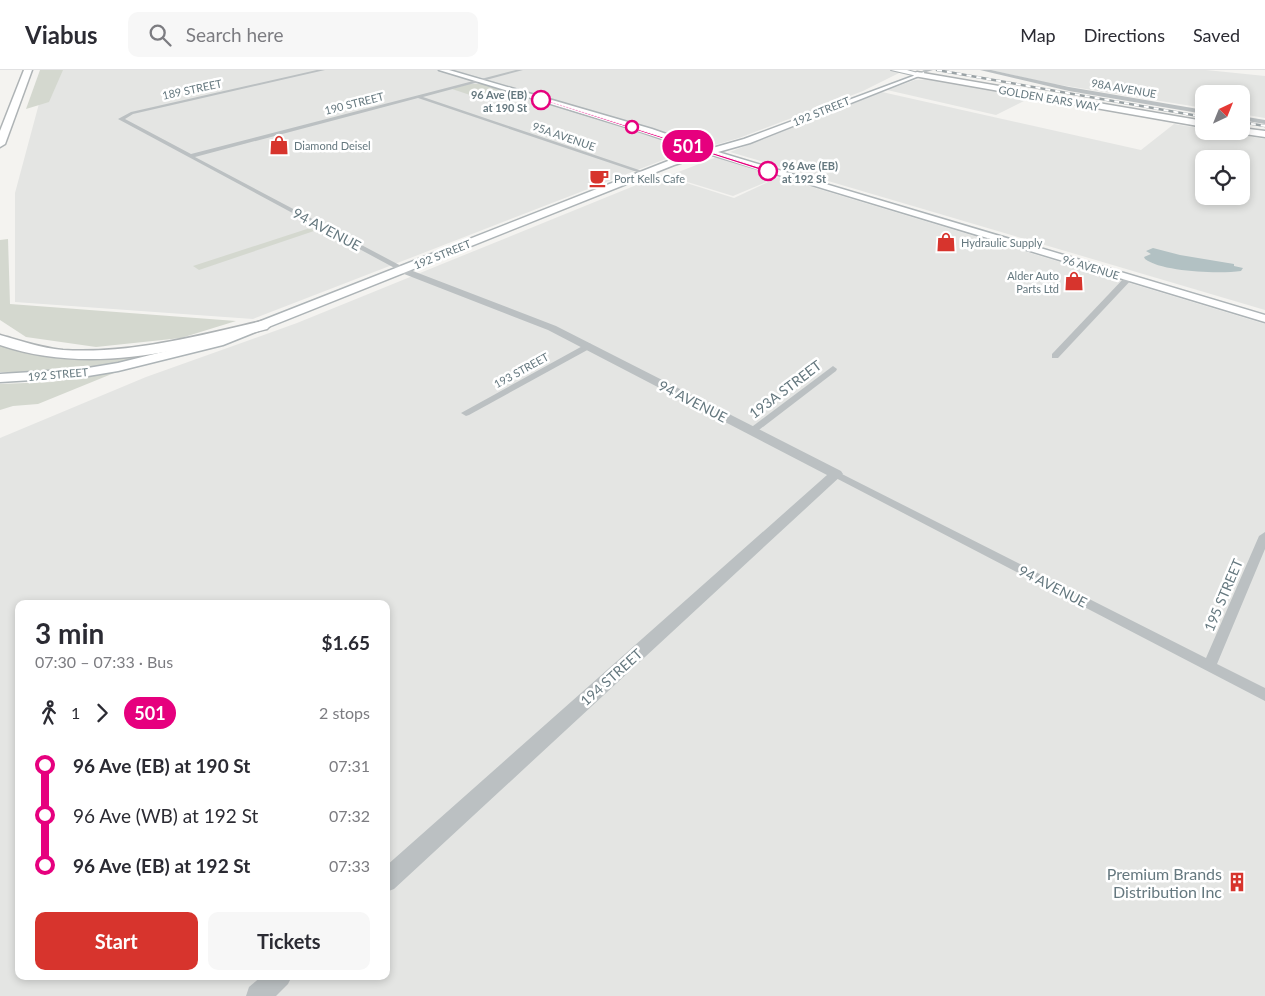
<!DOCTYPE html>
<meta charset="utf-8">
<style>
:root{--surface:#fff;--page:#f7f7f7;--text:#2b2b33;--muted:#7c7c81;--line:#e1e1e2;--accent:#d7342d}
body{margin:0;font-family:Lato,sans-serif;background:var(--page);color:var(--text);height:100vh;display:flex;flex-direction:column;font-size:19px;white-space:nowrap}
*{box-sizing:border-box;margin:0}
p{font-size:16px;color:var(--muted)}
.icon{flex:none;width:28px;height:28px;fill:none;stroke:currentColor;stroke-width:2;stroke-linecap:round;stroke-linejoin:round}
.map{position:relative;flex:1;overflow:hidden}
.sheet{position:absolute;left:15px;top:530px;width:375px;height:380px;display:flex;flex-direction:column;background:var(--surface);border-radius:10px;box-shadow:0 2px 8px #0003}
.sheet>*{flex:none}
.badge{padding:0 10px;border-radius:16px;font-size:18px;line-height:32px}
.needle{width:32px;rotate:43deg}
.tools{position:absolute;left:1195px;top:15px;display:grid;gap:10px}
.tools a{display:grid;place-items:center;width:55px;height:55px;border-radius:10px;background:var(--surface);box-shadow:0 2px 8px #0003;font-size:25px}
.map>.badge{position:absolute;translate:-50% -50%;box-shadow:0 0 0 2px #fff}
.legs{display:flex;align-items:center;gap:8px;height:55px;padding:0 20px;font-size:16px}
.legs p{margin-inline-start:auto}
.summary{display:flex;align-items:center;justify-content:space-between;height:85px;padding:0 20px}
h1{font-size:28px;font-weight:700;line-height:38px}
.cta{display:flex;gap:10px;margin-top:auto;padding:10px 20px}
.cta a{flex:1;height:58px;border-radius:10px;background:var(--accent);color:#fff;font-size:20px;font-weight:700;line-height:58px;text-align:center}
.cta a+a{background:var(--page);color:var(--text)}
ul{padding:0 20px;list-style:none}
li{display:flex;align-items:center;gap:18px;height:50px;font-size:19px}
li i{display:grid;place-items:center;width:8px;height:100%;margin:0 6px;background:currentColor}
li i::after{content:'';width:12px;height:12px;margin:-6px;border:4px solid;border-radius:50%;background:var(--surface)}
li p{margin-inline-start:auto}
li:first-child i{background:linear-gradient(#0000 50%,currentColor 0)}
li:last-child i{background:linear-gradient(currentColor 50%,#0000 0)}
header{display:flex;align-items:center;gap:30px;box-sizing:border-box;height:70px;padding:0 25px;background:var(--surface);border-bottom:1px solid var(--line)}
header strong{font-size:24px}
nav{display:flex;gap:28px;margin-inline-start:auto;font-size:18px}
.search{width:350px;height:45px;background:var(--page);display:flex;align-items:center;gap:12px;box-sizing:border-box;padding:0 18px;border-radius:10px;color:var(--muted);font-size:19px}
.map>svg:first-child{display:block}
</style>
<header>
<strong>Viabus</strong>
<div class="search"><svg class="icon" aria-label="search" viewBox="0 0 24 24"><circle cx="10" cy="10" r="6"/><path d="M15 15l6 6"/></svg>Search here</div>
<nav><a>Map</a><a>Directions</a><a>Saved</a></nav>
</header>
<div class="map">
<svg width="1265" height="926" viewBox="0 0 1265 926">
<rect width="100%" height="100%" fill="#f4f3f0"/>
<g fill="#e4e5e3" fill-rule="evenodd">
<path d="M 48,0 L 905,0 L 863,21 L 739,68 L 663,90 L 253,249 L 15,232 L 15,123 Z"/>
<path d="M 991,0 L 1206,0 L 1265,6 L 1265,48 L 1241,44 L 1241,24 L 1204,24 L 1204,38 L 1048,13 Z"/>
<path d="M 936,9 L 1030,28 L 996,45 L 887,20 L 915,10 Z"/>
<path d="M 882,22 L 1141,80 L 1174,54 L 1204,59 L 1204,61 L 1219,61 L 1265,69 L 1265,240 L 730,82 ZM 1204,89 L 1241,89 L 1241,126 L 1204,126 Z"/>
<path d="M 717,87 L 778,107 L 733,126 L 668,106 Z"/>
<path d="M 661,105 L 734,128 L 779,107 L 1265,254 L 1265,926 L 0,926 L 0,368 L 146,307 L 297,253 ZM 19,534 L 386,534 L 386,906 L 19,906 Z"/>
</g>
<g fill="#d4d8cf">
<path d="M 40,0 L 63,0 L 49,32 L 26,39 Z"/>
<path d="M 469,14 L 482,14 L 501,20 L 476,27 L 452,19 Z"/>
<path d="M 310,158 L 314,161 L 199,200 L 193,196 Z"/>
<path d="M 8,169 L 10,234 L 236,251 L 181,268 L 96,277 L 26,267 L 0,250 L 0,170 Z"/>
<path d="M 0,276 C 55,291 114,284 170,282 L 72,301 L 30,304 L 0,302 Z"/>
<path d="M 119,301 L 38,334 L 13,336 L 0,340 L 0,314 L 52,312 Z"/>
</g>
<path fill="#b2c1c3" d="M 1153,178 L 1180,185 L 1234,194 L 1234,196 L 1243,198 L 1241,201 C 1219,204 1162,202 1145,189 L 1144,187 L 1151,184 L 1146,181 Z"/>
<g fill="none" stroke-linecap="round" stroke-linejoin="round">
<defs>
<path id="secondary" d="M 439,0 L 449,0 L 652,59 L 709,79 L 744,69 L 924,2 L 924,4 L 750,73 L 718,82 L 1265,245 L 1265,252 L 709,84 L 674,95 L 223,275 L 118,301 L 82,307 L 0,312 L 0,304 L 82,299 L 118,293 L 215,269 L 668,91 L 701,82 L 636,60 Z"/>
<path id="primary" d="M 891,0 L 907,0 L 921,4 L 917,6 Z"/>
<g id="motorway">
<path d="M 24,0 L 32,0 L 5,74 L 0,77 L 0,61 Z"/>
<path d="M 917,2 L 1204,51 L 1204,57 L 914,6 L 913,4 Z"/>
<path d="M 1241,58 L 1265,61 L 1265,67 L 1238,63 L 1236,61 L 1241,61 Z"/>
<path d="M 262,251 L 270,256 L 267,259 C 180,281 88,305 0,275 L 0,265 C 21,271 41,278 63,280 C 130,284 197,266 262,251 Z"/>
</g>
</defs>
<use href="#secondary" stroke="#adb4b7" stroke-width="3"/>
<use href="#primary" stroke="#aeb4b6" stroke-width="2"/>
<use href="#motorway" stroke="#aeb3b5" stroke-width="3"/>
<g fill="#bbc0c2" fill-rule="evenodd">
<path d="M 317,0 L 325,0 L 133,44 L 125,49 L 191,84 L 516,0 L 523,0 L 423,27 L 648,103 L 643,104 L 418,28 L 195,87 L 405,198 L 405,202 L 402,202 L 118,49 L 131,42 Z"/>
<path d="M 1126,206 L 1133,208 L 1058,288 L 1052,288 L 1052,284 Z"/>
<path d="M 588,273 L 591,274 L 591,278 L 469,345 L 466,346 L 461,343 Z"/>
<path d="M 833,296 L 837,299 L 836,301 L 755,363 L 749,363 L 747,361 L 749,359 Z"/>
<path d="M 836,401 L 1206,588 L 1259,466 L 1265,462 L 1265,479 L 1217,594 L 1265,618 L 1265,631 L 832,406 L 831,404 L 832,402 Z"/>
</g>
<g fill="#bbc0c2" fill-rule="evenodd">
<path d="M 925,0 L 933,0 L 920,4 L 920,2 Z"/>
<path d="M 980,0 L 991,0 L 1069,17 L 1204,40 L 1204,44 L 1069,21 Z"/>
<path d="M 1241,46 L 1265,50 L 1265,54 L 1241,50 Z"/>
<path d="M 399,198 L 405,198 L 556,256 L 841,401 L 843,404 L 394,819 L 386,822 L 386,796 L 827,405 L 548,260 L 399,202 Z"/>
<path d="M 262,906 L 292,906 L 288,914 L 276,926 L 246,926 L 249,917 Z"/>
</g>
<use href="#secondary" fill="#fff" fill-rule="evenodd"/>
<use href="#primary" fill="#fff" fill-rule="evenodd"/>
<use href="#motorway" fill="#fff" fill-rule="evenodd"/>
<defs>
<g id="rail">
<path d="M 937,0 L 1204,47"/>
<path d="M 1241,52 L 1265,56"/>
</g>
</defs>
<use href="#rail" stroke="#9ba3a6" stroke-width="2.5"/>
<use href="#rail" stroke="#fff" stroke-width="2" stroke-dasharray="5" stroke-linecap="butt"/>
</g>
<path fill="#e6007e" stroke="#fff" d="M 539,29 L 542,29 L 771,101 L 766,102 Z"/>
<defs>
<symbol id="shop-bare" viewBox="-9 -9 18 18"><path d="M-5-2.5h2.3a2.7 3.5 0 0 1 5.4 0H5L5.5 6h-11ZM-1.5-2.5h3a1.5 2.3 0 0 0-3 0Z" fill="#d7342d" stroke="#fff" stroke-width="2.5" paint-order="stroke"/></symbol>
<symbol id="cafe-bare" viewBox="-9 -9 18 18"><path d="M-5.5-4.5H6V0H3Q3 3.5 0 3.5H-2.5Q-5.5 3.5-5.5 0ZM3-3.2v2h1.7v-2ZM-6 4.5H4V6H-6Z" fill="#d7342d" stroke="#fff" stroke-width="2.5" paint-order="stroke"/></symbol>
<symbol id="building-bare" viewBox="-9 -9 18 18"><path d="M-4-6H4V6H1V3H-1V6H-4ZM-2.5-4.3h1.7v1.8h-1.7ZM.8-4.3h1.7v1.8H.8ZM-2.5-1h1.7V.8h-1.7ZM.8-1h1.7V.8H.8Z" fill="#d7342d" stroke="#fff" stroke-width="2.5" paint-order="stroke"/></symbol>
</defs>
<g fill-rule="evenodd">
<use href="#shop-bare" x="265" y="61" width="28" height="28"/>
<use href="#cafe-bare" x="585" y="94" width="28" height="28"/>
<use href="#shop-bare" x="932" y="158" width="28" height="28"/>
<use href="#shop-bare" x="1060" y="197" width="28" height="28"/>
<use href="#building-bare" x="1223" y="798" width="28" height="28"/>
</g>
<g fill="#fff" stroke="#e6007e" stroke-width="2.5">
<circle cx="541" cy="30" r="9"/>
<circle cx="632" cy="57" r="6"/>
<circle cx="768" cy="101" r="9"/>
</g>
<g text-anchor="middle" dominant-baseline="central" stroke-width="5" stroke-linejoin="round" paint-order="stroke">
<g font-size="11" fill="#65787f" stroke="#fff">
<text transform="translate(1124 18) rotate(10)">98A AVENUE</text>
<text transform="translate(192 19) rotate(-12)">189 STREET</text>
<text transform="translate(1049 28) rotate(10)">GOLDEN EARS WAY</text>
<text transform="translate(354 33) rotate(-14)">190 STREET</text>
<text transform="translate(821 41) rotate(-22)">192 STREET</text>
<text transform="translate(564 66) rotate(19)">95A AVENUE</text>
<text transform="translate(442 184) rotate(-22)">192 STREET</text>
<text transform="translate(1091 197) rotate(17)">96 AVENUE</text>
<text transform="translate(521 300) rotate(-29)">193 STREET</text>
<text transform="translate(58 304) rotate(-5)">192 STREET</text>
</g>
<g font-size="11" font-weight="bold" fill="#65787f" stroke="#fff" text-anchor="end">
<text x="527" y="24">96 Ave (EB)<tspan x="527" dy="13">at 190 St</tspan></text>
<text x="782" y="95" text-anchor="start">96 Ave (EB)<tspan x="782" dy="13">at 192 St</tspan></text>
</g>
<g font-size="11" fill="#65787f" stroke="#fff" text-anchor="start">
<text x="294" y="75">Diamond Deisel</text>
<text x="614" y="108">Port Kells Cafe</text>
<text x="961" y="172">Hydraulic Supply</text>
<text x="1059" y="205" text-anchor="end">Alder Auto<tspan x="1059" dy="13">Parts Ltd</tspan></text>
</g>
<g font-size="14" fill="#65787f" stroke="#fff">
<text transform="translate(327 159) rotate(28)">94 AVENUE</text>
<text transform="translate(785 319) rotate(-37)">193A STREET</text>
<text transform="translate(693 331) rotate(27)">94 AVENUE</text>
<text transform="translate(1053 516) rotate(27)">94 AVENUE</text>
<text transform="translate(1223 525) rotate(-67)">195 STREET</text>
<text transform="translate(611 607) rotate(-42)">194 STREET</text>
</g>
<g font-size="16" fill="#65787f" stroke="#fff" text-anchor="end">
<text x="1222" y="803">Premium Brands<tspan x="1222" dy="18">Distribution Inc</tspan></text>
</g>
</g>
</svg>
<div class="tools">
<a><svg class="needle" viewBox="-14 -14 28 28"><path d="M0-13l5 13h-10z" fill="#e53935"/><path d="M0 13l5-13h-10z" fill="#7c7c81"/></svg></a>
<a><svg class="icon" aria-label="locate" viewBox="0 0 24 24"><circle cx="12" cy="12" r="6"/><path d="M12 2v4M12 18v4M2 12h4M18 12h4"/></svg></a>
</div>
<b class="badge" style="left:688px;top:76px;background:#e6007e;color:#fff">501</b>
<section class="sheet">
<div class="summary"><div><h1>3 min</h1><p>07:30 – 07:33 · Bus</p></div><b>$1.65</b></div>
<div class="legs"><svg class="icon" aria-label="walk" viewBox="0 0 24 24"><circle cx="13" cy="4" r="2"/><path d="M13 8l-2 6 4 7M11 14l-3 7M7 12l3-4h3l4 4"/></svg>1<svg class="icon" aria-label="forward" viewBox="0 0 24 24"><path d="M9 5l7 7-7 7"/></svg><b class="badge" style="background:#e6007e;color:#fff">501</b><p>2 stops</p></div>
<ul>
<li><i style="color:#e6007e"></i><b>96 Ave (EB) at 190 St</b><p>07:31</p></li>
<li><i style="color:#e6007e"></i><span>96 Ave (WB) at 192 St</span><p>07:32</p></li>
<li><i style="color:#e6007e"></i><b>96 Ave (EB) at 192 St</b><p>07:33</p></li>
</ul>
<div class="cta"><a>Start</a><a>Tickets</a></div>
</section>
</div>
